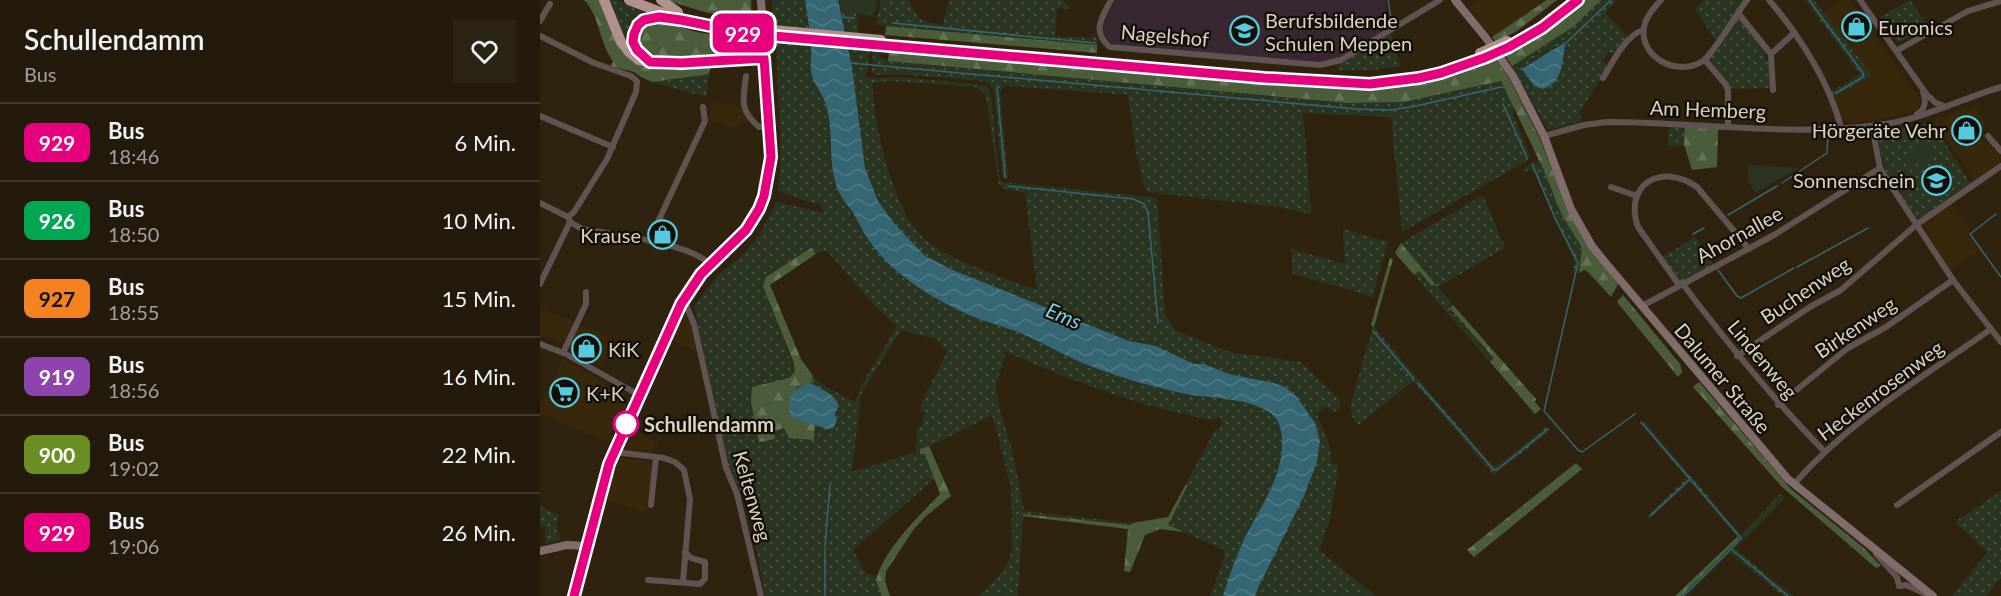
<!DOCTYPE html>
<html lang="de">
<meta charset="utf-8">
<style>
:root{--surface:#231a0b;--page:#2b2314;--text:#f1f3f6;--muted:#a3a19d;--line:#40382c}
body{margin:0;font-family:Lato,sans-serif;background:var(--page);color:var(--text);height:100vh;display:flex;flex-direction:column;font-size:22px;white-space:nowrap}
*{box-sizing:border-box;margin:0}
p{font-size:20px;color:var(--muted)}
.icon{flex:none;width:33px;height:33px;fill:none;stroke:currentColor;stroke-width:2;stroke-linecap:round;stroke-linejoin:round}
.map{position:relative;flex:1;overflow:hidden}
.drawer{display:flex;flex-direction:column;background:var(--surface);width:540px}
.drawer>*{flex:none}
.badge{padding:0 12px;border-radius:9px;font-size:21px;line-height:39px}
.map>.badge{position:absolute;translate:-50% -50%;box-shadow:0 0 0 3px #fff}
.round{display:grid;place-items:center;flex:none;width:63px;height:63px;border-radius:0px;background:var(--page)}
.head{display:flex;align-items:center;justify-content:space-between;height:102px;padding:0 24px}
h1{font-size:28px;font-weight:600;line-height:45px}
ul{padding:0;list-style:none}
li{display:flex;align-items:center;gap:18px;height:78px;padding:0 24px;border-top:2px solid var(--line)}
li div{flex:1}
li b{display:block;font-size:22px}
li em{font-style:normal}
li .badge{min-width:66px;font-weight:700;text-align:center}
main{display:flex;flex:1;min-height:0}
.map>svg:first-child{display:block}
</style>
<main>
<section class="drawer">
<div class="head"><div><h1>Schullendamm</h1><p>Bus</p></div><a class="round"><svg class="icon" aria-label="heart" viewBox="0 0 24 24"><path d="M12 20l-8-8c-3-5 5-10 8-4 3-6 11-1 8 4z"/></svg></a></div>
<ul>
<li><span class="badge" style="background:#e6007e;color:#fff">929</span><div><b>Bus</b><p>18:46</p></div><em>6 Min.</em></li>
<li><span class="badge" style="background:#00a651;color:#fff">926</span><div><b>Bus</b><p>18:50</p></div><em>10 Min.</em></li>
<li><span class="badge" style="background:#f58220;color:#111">927</span><div><b>Bus</b><p>18:55</p></div><em>15 Min.</em></li>
<li><span class="badge" style="background:#8e44ad;color:#fff">919</span><div><b>Bus</b><p>18:56</p></div><em>16 Min.</em></li>
<li><span class="badge" style="background:#6b8e23;color:#fff">900</span><div><b>Bus</b><p>19:02</p></div><em>22 Min.</em></li>
<li><span class="badge" style="background:#e6007e;color:#fff">929</span><div><b>Bus</b><p>19:06</p></div><em>26 Min.</em></li>
</ul>
</section>
<div class="map">
<svg width="1461" height="596" viewBox="0 0 1461 596">
<defs>
<pattern id="grass-dots" width="8" height="8" patternUnits="userSpaceOnUse" patternTransform="scale(1.5)"><rect width="8" height="8" fill="#2a3521"/><path d="M2 2h.1M6 6h.1" fill="none" stroke="#485140" stroke-width="1.8" stroke-linecap="round"/></pattern>
<pattern id="forest-firs" width="22" height="20" patternUnits="userSpaceOnUse" patternTransform="scale(1.5)"><rect width="22" height="20" fill="#4a5c3a"/><path d="M5 1l3.5 6h-7zM16 11l3.5 6h-7z" fill="#647255"/></pattern>
<pattern id="water-waves" width="16" height="10" patternUnits="userSpaceOnUse" patternTransform="scale(1.5)"><rect width="16" height="10" fill="#356674"/><path d="M0 5q4-4 8 0t8 0" fill="none" stroke="#527b86"/></pattern>
</defs>
<rect width="100%" height="100%" fill="#2f230f"/>
<g fill="#37280c">
<path d="M 938,0 L 1007,0 L 952,37 L 928,8 Z"/>
<path d="M 1301,0 L 1309,0 L 1378,96 L 1380,102 L 1378,109 L 1368,113 L 1332,121 L 1309,123 L 1302,119 L 1294,97 L 1332,75 L 1284,13 Z"/>
<path d="M 173,101 L 201,107 L 208,121 L 195,128 L 168,120 Z"/>
<path d="M 1435,105 L 1447,126 L 1438,131 L 1438,133 L 1443,143 L 1451,143 L 1461,156 L 1459,163 L 1434,181 L 1393,120 Z"/>
<path d="M 1412,205 L 1431,231 L 1427,234 L 1439,250 L 1410,270 L 1383,227 L 1385,222 Z"/>
<path d="M 0,308 L 34,322 L 23,344 L 0,334 Z"/>
<path d="M 144,314 L 151,316 L 158,352 L 133,341 Z"/>
<path d="M 39,325 L 73,338 L 61,366 L 29,350 L 28,348 Z"/>
<path d="M 23,359 L 51,374 L 85,401 L 86,407 L 66,441 L 0,414 L 0,408 Z"/>
<path d="M 92,430 L 118,442 L 112,453 L 87,452 L 84,450 Z"/>
<path d="M 84,459 L 109,461 L 112,465 L 109,500 L 106,512 L 67,501 L 66,498 L 77,465 L 79,460 Z"/>
</g>
<path fill="#382730" d="M 575,0 L 845,0 L 850,28 L 799,58 L 780,62 L 578,45 L 567,40 L 561,29 Z"/>
<g fill="url(#grass-dots)" fill-rule="evenodd">
<path d="M 68,0 L 77,0 L 107,13 L 101,16 L 91,28 L 94,51 L 82,37 Z"/>
<path d="M 232,0 L 265,0 L 269,30 L 233,27 Z"/>
<path d="M 341,0 L 368,0 C 379,21 380,22 403,25 L 409,0 L 523,0 L 531,9 L 517,8 L 515,36 L 550,38 L 555,36 L 558,41 L 557,45 L 336,25 Z"/>
<path d="M 1061,0 L 1077,0 L 1065,13 L 1088,37 L 1075,55 L 1068,52 L 1062,61 L 1068,66 L 1040,112 L 1041,121 L 1008,130 L 972,66 L 1033,27 Z"/>
<path d="M 1164,0 L 1204,0 L 1176,41 L 1155,9 Z"/>
<path d="M 1265,0 L 1274,0 L 1332,75 L 1294,97 L 1291,92 L 1320,74 Z"/>
<path d="M 1370,0 L 1389,27 L 1358,43 L 1347,29 L 1348,27 L 1347,25 L 1345,26 L 1339,18 Z"/>
<path d="M 299,10 L 316,13 L 319,34 L 304,33 Z"/>
<path d="M 1196,19 L 1201,20 L 1228,53 L 1224,57 L 1230,65 L 1231,88 L 1190,89 L 1170,60 L 1170,55 Z"/>
<path d="M 851,34 L 861,66 L 834,70 L 798,70 L 799,64 Z"/>
<path d="M 236,41 L 271,44 C 272,55 269,70 274,80 C 278,88 283,95 286,104 C 290,120 289,137 290,154 C 292,184 318,227 337,251 C 359,278 397,301 429,315 C 447,323 467,327 485,335 C 503,343 520,353 538,361 C 571,376 606,384 642,393 C 667,398 732,397 740,427 C 750,467 722,504 705,537 C 696,556 689,576 683,596 L 670,596 L 684,558 L 684,550 L 628,525 L 648,485 L 646,484 L 675,430 L 680,429 L 681,417 L 672,420 C 601,407 532,381 466,352 L 456,386 L 459,406 L 473,454 L 484,511 L 592,523 L 591,525 L 483,514 L 478,596 L 439,596 C 452,583 468,570 472,550 L 471,487 L 452,415 L 403,440 L 380,449 L 385,453 L 394,479 L 313,550 L 326,574 L 337,576 L 336,581 L 342,596 L 225,596 L 207,495 L 199,490 L 188,466 L 154,306 L 178,275 L 200,257 L 219,236 L 236,202 L 285,213 L 279,204 L 268,202 L 238,191 L 241,157 ZM 270,249 L 276,254 L 286,250 L 334,305 L 357,326 L 325,379 L 315,402 L 283,385 L 273,376 L 271,383 C 283,392 295,406 297,421 L 293,428 L 283,428 L 275,424 L 274,440 L 245,428 L 233,431 L 235,439 L 227,440 L 249,378 L 255,372 L 224,286 L 226,277 ZM 361,330 L 396,339 L 407,352 L 384,397 L 380,412 L 385,412 L 381,427 L 377,428 L 376,452 L 312,472 L 321,394 Z"/>
<path d="M 308,48 L 330,50 L 328,70 L 325,76 C 336,81 345,77 357,77 C 385,79 414,82 442,85 L 448,88 L 451,94 L 459,175 L 461,182 L 617,198 L 625,315 L 636,331 L 690,352 L 761,362 L 800,400 L 799,409 L 794,412 L 786,406 L 777,414 L 790,447 L 792,464 L 798,465 L 798,470 L 790,520 L 779,550 L 836,596 L 715,596 L 719,586 L 769,485 L 745,387 L 734,383 L 689,374 L 664,364 L 654,364 L 616,346 L 589,341 L 569,333 L 415,271 L 385,256 L 373,245 L 353,222 L 338,201 L 325,168 L 312,67 ZM 350,81 L 436,87 L 446,96 L 459,184 L 465,189 L 485,193 L 497,290 C 465,278 413,262 387,241 C 353,214 334,124 332,83 Z"/>
<path d="M 333,50 L 337,50 L 340,57 L 348,61 L 781,101 L 851,103 L 919,91 L 961,80 L 974,106 L 973,114 L 990,156 L 986,163 L 983,163 L 862,232 L 851,117 L 763,113 L 771,214 L 739,207 L 606,192 L 596,152 L 588,95 L 468,86 L 464,86 L 460,92 L 468,179 L 464,178 L 462,173 L 454,92 L 450,84 L 442,81 L 360,74 L 337,75 L 332,72 Z"/>
<path d="M 169,74 L 166,97 L 112,82 L 114,80 Z"/>
<path d="M 977,112 L 1042,248 L 1039,273 L 1033,272 L 1034,258 L 1014,218 L 995,173 L 990,170 L 984,172 L 983,170 L 993,161 L 998,161 Z"/>
<path d="M 1391,121 L 1431,184 L 1380,219 L 1374,217 L 1346,173 L 1338,140 L 1343,131 L 1375,127 Z"/>
<path d="M 1129,127 L 1145,127 L 1145,146 L 1128,146 Z"/>
<path d="M 943,195 L 965,248 L 898,287 L 913,305 L 910,308 L 954,358 L 950,362 L 874,275 L 879,271 L 892,286 L 895,284 L 861,243 Z"/>
<path d="M 803,229 L 848,242 L 832,299 L 825,294 L 753,274 L 751,249 L 805,264 Z"/>
<path d="M 1155,237 L 1174,265 L 1137,283 L 1120,258 Z"/>
<path d="M 833,326 L 952,465 L 957,466 L 1006,427 L 1010,431 L 954,475 L 873,381 L 818,425 L 812,416 L 810,407 Z"/>
<path d="M 1099,422 L 1105,422 L 1201,535 L 1240,494 L 1244,499 L 1195,549 L 1254,596 L 1243,596 L 1190,553 L 1147,596 L 1141,596 L 1199,539 L 1150,482 L 1110,519 L 1107,516 L 1147,478 Z"/>
<path d="M 1461,491 L 1461,578 L 1446,596 L 1412,596 L 1447,552 L 1415,522 Z"/>
<path d="M 0,506 L 19,515 L 17,524 L 20,540 L 5,544 L 5,527 L 0,525 Z"/>
</g>
<g fill="url(#forest-firs)">
<path d="M 44,0 L 59,0 L 92,60 C 115,75 144,69 170,67 L 169,74 L 112,82 L 101,77 L 94,72 L 71,66 L 73,61 C 59,43 60,16 44,0 Z"/>
<path d="M 126,0 L 211,0 L 212,23 L 161,11 Z"/>
<path d="M 1007,0 L 1017,0 L 977,31 L 956,42 L 952,37 Z"/>
<path d="M 1043,0 L 1061,0 L 1033,27 L 972,66 L 964,54 C 993,40 1018,21 1043,0 Z"/>
<path d="M 120,20 L 156,32 L 211,40 C 211,49 206,51 198,53 C 179,55 124,65 108,56 C 104,53 103,49 101,44 C 98,37 99,33 102,26 Z"/>
<path d="M 346,26 L 557,45 L 557,53 L 345,35 Z"/>
<path d="M 349,52 L 618,75 L 786,87 L 829,88 L 916,73 L 955,58 L 969,78 L 999,137 L 1028,209 L 1078,284 L 1071,297 L 1048,272 L 1044,270 L 1039,273 L 1042,248 L 1021,213 L 1003,168 L 961,81 L 864,102 L 808,103 L 348,61 Z"/>
<path d="M 1145,127 L 1178,129 L 1177,167 L 1152,170 L 1144,144 Z"/>
<path d="M 861,243 L 895,284 L 892,286 L 879,271 L 874,275 L 855,253 Z"/>
<path d="M 271,248 L 276,254 L 230,285 L 261,359 L 273,376 L 271,383 L 257,387 L 255,419 L 275,424 L 274,440 L 249,438 L 244,428 L 234,431 L 235,439 L 219,442 L 211,402 L 212,387 L 249,378 L 255,372 L 253,361 L 223,286 L 226,277 Z"/>
<path d="M 850,258 L 853,259 L 834,327 L 831,325 Z"/>
<path d="M 1083,295 L 1140,364 L 1142,372 L 1138,377 L 1077,302 Z"/>
<path d="M 913,305 L 996,399 L 995,402 L 1001,409 L 995,414 L 950,362 L 954,358 L 910,308 Z"/>
<path d="M 1159,382 L 1251,489 L 1324,548 L 1341,566 L 1336,568 L 1242,487 L 1153,387 Z"/>
<path d="M 389,446 L 411,496 L 386,516 L 374,529 L 346,571 L 345,581 L 350,596 L 342,596 L 336,581 C 343,550 379,516 400,494 L 385,454 L 380,454 L 380,449 Z"/>
<path d="M 1036,463 L 1042,469 L 934,557 L 927,550 Z"/>
<path d="M 646,484 L 648,485 L 628,525 L 644,532 L 620,529 L 605,535 L 590,572 L 584,571 L 588,529 L 482,516 L 483,514 L 591,525 L 592,523 L 628,517 Z"/>
<path d="M 1197,537 L 1199,539 L 1141,596 L 1135,596 Z"/>
</g>
<g fill="#2a3521">
<path d="M 298,0 L 337,0 L 334,17 L 299,10 Z"/>
<path d="M 1390,142 L 1396,153 L 1368,168 L 1362,157 Z"/>
<path d="M 1208,166 L 1208,165 L 1259,168 L 1215,193 L 1208,180 Z"/>
</g>
<g fill="url(#water-waves)">
<path d="M 265,0 L 298,0 L 312,67 L 325,168 L 338,201 L 353,222 L 385,256 L 415,271 L 589,341 L 616,346 L 654,364 L 664,364 L 689,374 L 734,383 L 745,387 L 757,397 L 775,423 L 780,441 L 777,462 L 764,496 L 719,586 L 715,596 L 683,596 C 689,576 696,556 705,537 C 722,504 750,467 740,427 C 732,397 671,399 646,394 C 609,386 573,376 538,361 C 520,353 503,343 485,335 C 467,327 447,323 429,315 C 397,301 359,278 337,251 C 327,239 320,226 313,213 C 308,205 301,198 298,190 C 287,162 294,133 286,105 C 283,94 275,86 272,76 C 269,66 272,55 271,45 C 270,30 267,15 265,0 Z"/>
<path d="M 1026,42 C 1021,60 1025,82 1003,89 L 994,86 L 982,69 Z"/>
<path d="M 271,383 C 281,390 295,393 299,406 L 295,413 L 297,421 L 293,428 L 287,429 L 255,419 L 250,414 C 247,396 253,387 271,383 Z"/>
</g>
<g fill="none" stroke-linecap="round" stroke-linejoin="round">
<g stroke="#356674" stroke-width="1.5">
<path d="M 848,0 L 852,24"/>
<path d="M 1269,0 L 1323,73 L 1323,77 L 1296,93"/>
<path d="M 300,17 L 314,18"/>
<path d="M 353,23 L 555,43"/>
<path d="M 1026,43 L 1071,0"/>
<path d="M 310,63 L 816,109 L 851,110 L 876,106 L 961,87"/>
<path d="M 457,87 L 465,176"/>
<path d="M 963,104 L 987,158"/>
<path d="M 993,166 L 1015,218 L 1038,263 L 1004,411 L 1038,450 L 1042,452 L 1095,414"/>
<path d="M 1242,183 L 1287,153 L 1288,133"/>
<path d="M 468,186 L 593,199 L 604,204 L 608,212 L 618,323"/>
<path d="M 1456,214 L 1430,234 L 1461,277"/>
<path d="M 1188,215 L 1237,186"/>
<path d="M 1153,234 L 1164,228"/>
<path d="M 1257,267 L 1328,228"/>
<path d="M 1178,270 L 1197,296 L 1201,298 L 1254,268"/>
<path d="M 833,331 L 874,379"/>
<path d="M 878,383 L 954,470 L 958,469 L 1008,429"/>
<path d="M 1101,422 L 1201,538 L 1191,549 L 1248,596"/>
<path d="M 1110,516 L 1149,480"/>
<path d="M 285,546 L 290,485"/>
<path d="M 285,551 L 285,596"/>
<path d="M 1143,596 L 1190,550"/>
</g>
<g stroke="#605352" stroke-width="6">
<path d="M 571,0 C 562,17 551,32 570,47 L 780,65 L 801,60 L 900,0"/>
<path d="M 1121,0 C 1114,8 1106,16 1104,27 C 1099,59 1139,77 1163,61 C 1173,54 1198,12 1207,0"/>
<path d="M 1229,0 C 1259,35 1290,83 1301,128"/>
<path d="M 1320,0 L 1387,95 L 1396,103 L 1404,106"/>
<path d="M 1198,13 L 1231,54 L 1233,90"/>
<path d="M 0,21 L 10,4"/>
<path d="M 0,36 L 54,63 L 91,76 L 97,81 L 96,92 L 67,159 L 34,212 L 28,217"/>
<path d="M 1356,51 L 1428,11 L 1461,1"/>
<path d="M 1231,54 L 1254,33"/>
<path d="M 1165,60 L 1186,85 L 1188,91 L 1188,127"/>
<path d="M 206,76 C 203,100 199,110 219,127 L 230,127"/>
<path d="M 1063,78 C 1073,62 1085,36 1103,30"/>
<path d="M 1377,114 C 1386,109 1386,101 1383,92"/>
<path d="M 0,116 L 73,147"/>
<path d="M 1332,126 L 1340,168 L 1344,175 L 1413,280 L 1461,342"/>
<path d="M 1004,136 L 1044,125 L 1067,122 C 1158,122 1248,137 1338,125 C 1382,120 1420,99 1461,87"/>
<path d="M 1448,136 L 1461,151"/>
<path d="M 1071,187 L 1097,196"/>
<path d="M 0,203 L 28,217"/>
<path d="M 30,222 L 42,229 C 75,235 148,242 171,265"/>
<path d="M 109,241 L 165,121 L 163,107"/>
<path d="M 1142,283 C 1188,344 1231,397 1285,452"/>
<path d="M 0,284 L 30,222 L 29,219"/>
<path d="M 1139,285 L 1098,227 C 1083,184 1122,162 1157,187 L 1209,249"/>
<path d="M 141,304 L 147,307 L 154,324 L 186,468 L 197,494 L 221,596"/>
<path d="M 1102,306 L 1234,235 L 1340,168"/>
<path d="M 0,344 L 26,354 L 99,395"/>
<path d="M 23,353 L 46,304 L 46,292"/>
<path d="M 1197,356 L 1270,307 L 1301,290 L 1376,225 L 1461,166"/>
<path d="M 1238,405 L 1308,348 L 1346,327 L 1413,280"/>
<path d="M 74,452 L 124,458 L 135,462 L 144,470 L 150,499 L 143,582"/>
<path d="M 1254,484 C 1309,421 1383,377 1451,329"/>
<path d="M 111,505 L 116,457"/>
<path d="M 1357,505 L 1461,432"/>
<path d="M 1336,554 L 1357,577 L 1359,586 L 1366,585 L 1386,594"/>
<path d="M 108,580 L 160,584 L 165,579 L 165,562 L 151,558 L 145,552"/>
</g>
<g stroke="#806c6a" stroke-width="8">
<path d="M 915,0 L 946,38 L 973,76 L 1004,136 L 1031,209 L 1052,246 L 1064,261 L 1248,479 L 1393,596"/>
<path d="M 0,551 L 27,545 L 46,546"/>
<path d="M 33,596 L 69,464 L 141,304 L 161,274 L 206,230 L 219,209 L 224,196 L 231,157 L 221,0"/>
</g>
<g stroke="#b0918e" stroke-width="10">
<path d="M 64,0 L 81,42 L 89,52 L 99,60 L 121,64 L 224,58"/>
<path d="M 89,0 L 141,20 L 210,34"/>
<path d="M 121,0 L 138,12"/>
<path d="M 340,46 L 724,78 L 830,84 L 879,78 L 901,73 L 944,58"/>
<path d="M 969,47 L 1002,28 L 1037,0"/>
<path d="M 103,57 C 83,36 98,14 125,18"/>
</g>
<g stroke="#b0918e" stroke-width="10">
<path d="M 210,28 L 341,40"/>
<path d="M 940,53 L 967,41"/>
</g>
</g>
<g fill="none" stroke-linecap="round" stroke-linejoin="round">
<defs>
<path id="line" d="M 34,596 L 69,464 L 141,304 L 161,274 L 206,230 L 219,209 L 224,196 L 231,157 L 224,58 L 142,63 L 110,62 L 97,50 L 93,42 L 94,34 L 98,25 L 104,20 L 119,17 L 141,20 L 210,34 L 724,78 L 830,84 L 879,78 L 901,73 L 944,58 L 969,47 L 1002,28 L 1038,0"/>
</defs>
<use href="#line" stroke="#fff" stroke-width="14"/>
<use href="#line" stroke="#e6007e" stroke-width="9"/>
</g>
<defs>
<symbol id="shop-ring" viewBox="-11 -11 22 22"><circle r="9.5" fill="#130e06" stroke="#54cade" stroke-width="1.5"/><path d="M-5-2.5h2.3a2.7 3.5 0 0 1 5.4 0H5L5.5 6h-11ZM-1.5-2.5h3a1.5 2.3 0 0 0-3 0Z" fill="#54cade"/></symbol>
<symbol id="school-ring" viewBox="-11 -11 22 22"><circle r="9.5" fill="#130e06" stroke="#54cade" stroke-width="1.5"/><path d="M0-5L7-2L0 1L-7-2ZM-4 1L0 2.5L4 1V4Q0 6-4 4Z" fill="#54cade"/></symbol>
<symbol id="supermarket-ring" viewBox="-11 -11 22 22"><circle r="9.5" fill="#130e06" stroke="#54cade" stroke-width="1.5"/><path d="M-6-5.5h2.5l.6 2H6L4.5 2H-2.5L-4.4-4H-6ZM-1.5 3.2a1.3 1.3 0 1 0 .1 0ZM3 3.2a1.3 1.3 0 1 0 .1 0Z" fill="#54cade"/></symbol>
</defs>
<g fill-rule="evenodd">
<use href="#shop-ring" x="1300" y="10" width="33" height="33"/>
<use href="#school-ring" x="688" y="14" width="33" height="33"/>
<use href="#shop-ring" x="1410" y="114" width="33" height="33"/>
<use href="#school-ring" x="1380" y="164" width="33" height="33"/>
<use href="#shop-ring" x="106" y="218" width="33" height="33"/>
<use href="#shop-ring" x="30" y="332" width="33" height="33"/>
<use href="#supermarket-ring" x="8" y="376" width="33" height="33"/>
</g>
<circle fill="#fff" stroke="#e6007e" stroke-width="3" cx="86" cy="424" r="12"/>
<g text-anchor="middle" dominant-baseline="central" stroke-width="4.5" stroke-linejoin="round" paint-order="stroke">
<g font-size="20" fill="#dad2c5" stroke="#130e06" text-anchor="start">
<text x="725" y="20">Berufsbildende<tspan x="725" dy="23">Schulen Meppen</tspan></text>
<text x="1338" y="27">Euronics</text>
<text x="1406" y="130" text-anchor="end">Hörgeräte Vehr</text>
<text x="1375" y="180" text-anchor="end">Sonnenschein</text>
<text x="101" y="235" text-anchor="end">Krause</text>
<text x="68" y="349">KiK</text>
<text x="46" y="393">K+K</text>
</g>
<g font-size="20" fill="#dad2c5" stroke="#130e06">
<text transform="translate(625 35) rotate(5)">Nagelshof</text>
<text transform="translate(1168 109) rotate(2)">Am Hemberg</text>
<text transform="translate(1199 234) rotate(-29)">Ahornallee</text>
<text transform="translate(1265 290) rotate(-34)">Buchenweg</text>
<text transform="translate(1315 327) rotate(-34)">Birkenweg</text>
<text transform="translate(1223 359) rotate(50)">Lindenweg</text>
<text transform="translate(1183 378) rotate(50)">Dalumer Straße</text>
<text transform="translate(1340 390) rotate(-37)">Heckenrosenweg</text>
<text transform="translate(213 496) rotate(74)">Keltenweg</text>
</g>
<g font-size="20" font-weight="bold" fill="#dad2c5" stroke="#130e06" text-anchor="start">
<text x="104" y="424">Schullendamm</text>
</g>
<g font-size="21" font-style="italic" fill="#7cd0e8" stroke="#130e06">
<text transform="translate(524 315) rotate(23)">Ems</text>
</g>
</g>
</svg>
<b class="badge" style="left:203px;top:33px;background:#e6007e;color:#fff">929</b>
</div>
</main>
